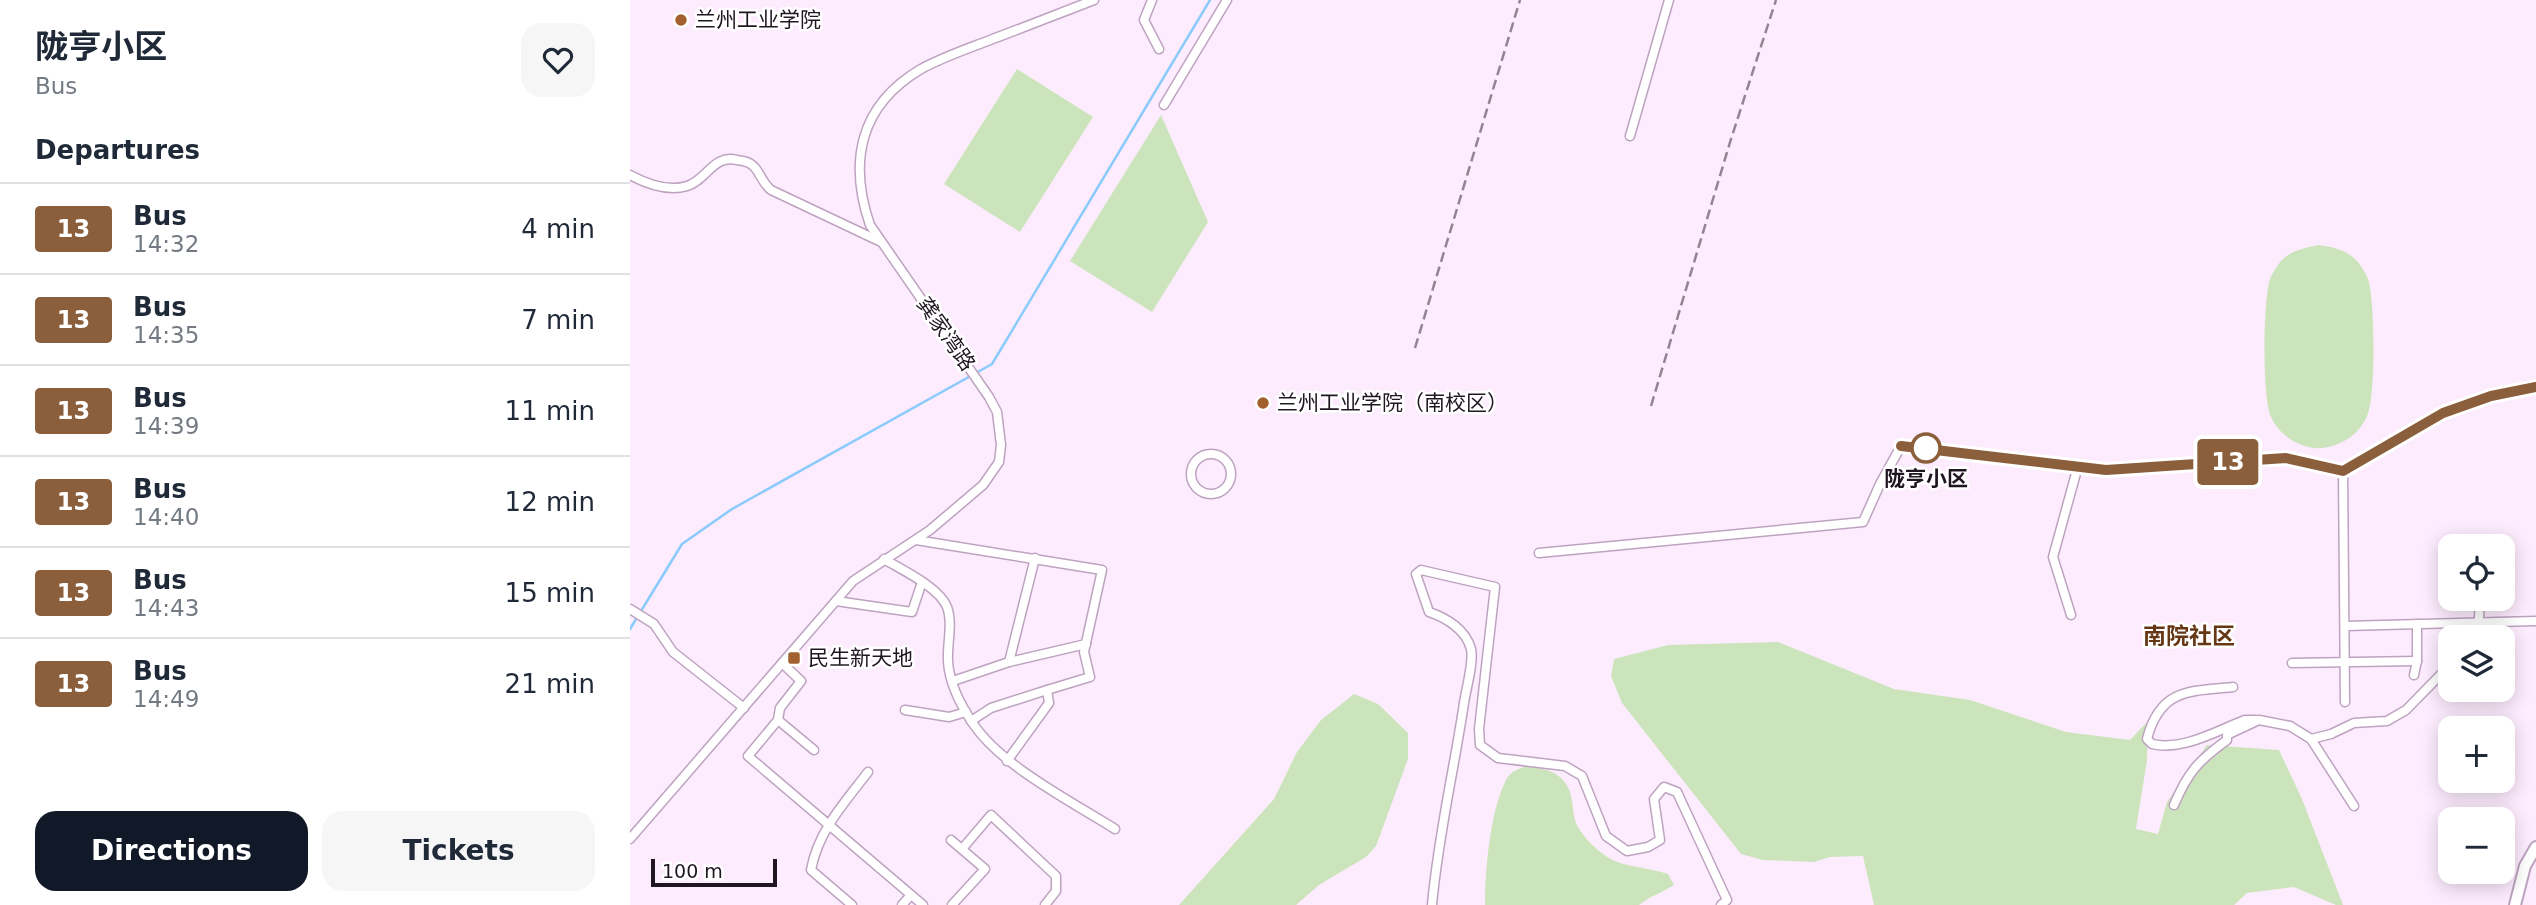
<!DOCTYPE html>
<meta charset="utf-8">
<style>
:root{--surface:#fff;--page:#f6f6f7;--text:#1f2937;--muted:#747a83;--line:#e0e1e3;--accent:#111827}
body{margin:0;font-family:"DejaVu Sans","Noto Sans SC",sans-serif;background:var(--page);color:var(--text);height:100vh;display:flex;flex-direction:column;font-size:26px;white-space:nowrap}
*{box-sizing:border-box;margin:0}
p{font-size:23px;color:var(--muted)}
.icon{flex:none;width:38px;height:38px;fill:none;stroke:currentColor;stroke-width:2;stroke-linecap:round;stroke-linejoin:round}
.map{position:relative;flex:1;overflow:hidden}
.panel{display:flex;flex-direction:column;background:var(--surface);width:630px}
.panel>*{flex:none}
.badge{padding:0 14px;border-radius:5px;font-size:24px;line-height:46px}
.fabs{position:absolute;left:1808px;top:534px;display:grid;gap:14px}
.fabs a{display:grid;place-items:center;width:77px;height:77px;border-radius:14px;background:var(--surface);box-shadow:0 4px 18px #0003;font-size:35px}
.scale{position:absolute;left:21px;bottom:18px;width:126px;box-sizing:border-box;padding-left:7px;border:4px solid #201621;border-top:0;font-size:19px;line-height:24px;white-space:nowrap;color:#201621;-webkit-text-stroke:5px #fff;paint-order:stroke}
.map>.badge{position:absolute;translate:-50% -50%;box-shadow:0 0 0 4px #fff}
h2{padding:0 35px;font-size:26px;line-height:63px}
.round{display:grid;place-items:center;flex:none;width:74px;height:74px;border-radius:21px;background:var(--page)}
.summary{display:flex;align-items:center;justify-content:space-between;height:119px;padding:0 35px}
h1{font-size:33px;font-weight:700;line-height:52px}
.primary-button{display:flex;gap:14px;margin-top:auto;padding:14px 35px}
.primary-button a{flex:1;height:80px;border-radius:21px;background:var(--accent);color:#fff;font-size:28px;font-weight:700;line-height:80px;text-align:center}
.primary-button a+a{background:var(--page);color:var(--text)}
ul{padding:0;list-style:none}
li{display:flex;align-items:center;gap:21px;height:91px;padding:0 35px;border-top:2px solid var(--line)}
li div{flex:1}
li b{display:block;font-size:26px}
li em{font-style:normal}
li .badge{min-width:77px;font-weight:700;text-align:center}
main{display:flex;flex:1;min-height:0}
.map>svg:first-child{display:block}
</style>
<main>
<section class="panel">
<div class="summary"><div><h1>陇亨小区</h1><p>Bus</p></div><a class="round"><svg class="icon" aria-label="heart" viewBox="0 0 24 24"><path d="M12 20l-8-8c-3-5 5-10 8-4 3-6 11-1 8 4z"/></svg></a></div>
<h2>Departures</h2>
<ul>
<li><span class="badge" style="background:#8b5e3c;color:#fff">13</span><div><b>Bus</b><p>14:32</p></div><em>4 min</em></li>
<li><span class="badge" style="background:#8b5e3c;color:#fff">13</span><div><b>Bus</b><p>14:35</p></div><em>7 min</em></li>
<li><span class="badge" style="background:#8b5e3c;color:#fff">13</span><div><b>Bus</b><p>14:39</p></div><em>11 min</em></li>
<li><span class="badge" style="background:#8b5e3c;color:#fff">13</span><div><b>Bus</b><p>14:40</p></div><em>12 min</em></li>
<li><span class="badge" style="background:#8b5e3c;color:#fff">13</span><div><b>Bus</b><p>14:43</p></div><em>15 min</em></li>
<li><span class="badge" style="background:#8b5e3c;color:#fff">13</span><div><b>Bus</b><p>14:49</p></div><em>21 min</em></li>
</ul>
<div class="primary-button"><a>Directions</a><a>Tickets</a></div>
</section>
<div class="map">
<svg width="1906" height="905" viewBox="0 0 1906 905">
<rect width="100%" height="100%" fill="#fdecfe"/>
<g fill="#cce4bb">
<path d="M 387,69 L 463,117 L 390,232 L 314,184 Z"/>
<path d="M 531,115 L 578,222 L 522,312 L 440,261 Z"/>
<path d="M 1689,245 C 1703,247 1717,250 1727,261 C 1731,266 1736,273 1738,279 C 1745,299 1746,398 1737,416 C 1729,435 1711,446 1692,448 C 1671,450 1649,435 1641,417 C 1632,398 1633,300 1640,279 C 1642,274 1647,266 1651,261 C 1661,250 1675,248 1689,245 Z"/>
<path d="M 1148,642 L 1264,689 L 1340,700 L 1436,732 L 1500,740 L 1518,721 L 1517,760 L 1506,829 L 1528,834 L 1537,802 L 1577,745 L 1649,750 L 1672,799 L 1713,905 L 1706,905 L 1664,887 L 1617,893 L 1604,905 L 1244,905 L 1233,856 L 1200,857 L 1184,862 L 1133,860 L 1111,854 L 992,703 L 981,676 L 984,659 L 1038,645 Z"/>
<path d="M 724,694 L 748,704 L 778,733 L 778,759 L 746,846 L 736,857 L 689,885 L 666,905 L 549,905 L 644,799 L 667,752 L 691,720 Z"/>
<path d="M 898,766 C 906,768 917,769 924,773 C 944,784 941,802 945,820 C 949,834 968,852 981,859 C 995,867 1021,868 1038,874 L 1044,885 C 1032,893 1020,896 1009,905 L 855,905 C 855,871 860,811 876,780 C 881,771 888,769 898,766 Z"/>
</g>
<g fill="none" stroke-linecap="round" stroke-linejoin="round">
<path stroke="#8acbfc" stroke-width="2.5" d="M 0,629 L 52,544 L 102,509 L 362,364 L 580,0"/>
<defs>
<g id="street">
<path d="M 522,0 L 514,20 L 529,49"/>
<path d="M 534,105 L 597,0"/>
<path d="M 1000,136 L 1039,0"/>
<path d="M 0,175 C 17,184 38,192 57,186 C 77,180 83,154 107,160 C 112,161 118,161 122,165 C 129,169 131,182 141,190 L 249,241"/>
<circle cx="581" cy="474" r="20"/>
<path d="M 1713,471 L 1715,702"/>
<path d="M 286,540 L 472,570 L 454,652 L 460,677 L 417,690"/>
<path d="M 909,553 L 1233,522 L 1250,484 L 1271,446 L 1476,470 L 1656,458 L 1713,471 L 1813,413 L 1861,396 L 1906,387"/>
<path d="M 254,559 C 272,570 309,587 317,607 C 323,623 317,644 318,661 C 319,683 331,706 344,725 C 372,766 442,802 485,829"/>
<path d="M 206,601 L 282,612 L 292,582"/>
<path d="M 0,609 L 24,624 L 43,652 L 114,708"/>
<path d="M 1441,615 L 1423,557 L 1448,466"/>
<path d="M 1715,626 L 1906,621"/>
<path d="M 1848,637 L 1850,598"/>
<path d="M 379,662 L 405,558"/>
<path d="M 152,663 L 171,681 L 150,708 L 148,720 L 184,750"/>
<path d="M 1662,663 L 1787,661"/>
<path d="M 1784,675 L 1787,661 L 1787,624"/>
<path d="M 323,681 L 379,662 L 456,644"/>
<path d="M 1603,687 C 1559,691 1530,689 1517,739 L 1522,744 C 1553,751 1586,731 1615,720 L 1626,720"/>
<path d="M 275,710 L 319,717 L 336,712"/>
<path d="M 148,720 L 118,756 L 293,905"/>
<path d="M 341,721 L 361,708 L 417,690 L 419,703 L 377,761"/>
<path d="M 1681,739 L 1701,734 L 1724,723 L 1757,721 L 1776,710 L 1820,665"/>
<path d="M 1544,805 C 1558,772 1568,761 1597,740 L 1597,735 L 1629,720 L 1660,726 L 1681,739 L 1724,806"/>
<path d="M 0,839 L 223,581 L 300,530 L 353,485 L 369,462 L 371,445 L 367,412 L 359,397 L 240,225 C 218,161 230,105 291,69 C 313,57 337,49 360,40 C 395,27 430,13 464,0"/>
<path d="M 321,840 L 355,869 L 322,905"/>
<path d="M 332,849 L 361,815 L 426,876 L 426,891 L 415,905"/>
<path d="M 222,905 L 181,870 C 188,831 215,802 238,772"/>
<path d="M 272,905 L 281,895"/>
<path d="M 802,905 C 808,837 824,770 834,703 C 836,689 844,662 841,649 C 836,630 817,618 799,612 L 786,574 L 791,570 L 865,587 L 849,729 L 850,745 L 868,758 L 935,766 L 952,776 L 976,836 L 997,851 L 1018,847 L 1030,840 L 1024,799 L 1034,787 L 1047,792 L 1097,900 L 1091,905"/>
</g>
<path id="secondary" d="M 1885,905 L 1895,866 L 1906,847"/>
</defs>
<use href="#street" stroke="#bea3c0" stroke-width="11"/>
<use href="#secondary" stroke="#bea3c0" stroke-width="14"/>
<use href="#street" stroke="#fff" stroke-width="8"/>
<use href="#secondary" stroke="#fff" stroke-width="10"/>
<g stroke="#928593" stroke-width="2.5" stroke-dasharray="10 5" stroke-linecap="butt">
<path d="M 785,348 L 890,0"/>
<path d="M 1021,406 L 1101,139 L 1146,0"/>
</g>
</g>
<g fill="none" stroke-linecap="round" stroke-linejoin="round">
<defs>
<path id="line" d="M 1271,446 L 1476,470 L 1656,458 L 1713,471 L 1813,413 L 1861,396 L 1906,387"/>
</defs>
<use href="#line" stroke="#fff" stroke-width="16"/>
<use href="#line" stroke="#8b5e3c" stroke-width="10"/>
</g>
<g fill="#a46130" stroke="#fff" stroke-width="2.5">
<circle cx="51" cy="20" r="7"/>
<circle cx="633" cy="403" r="7"/>
<rect x="157" y="651" width="14" height="14" rx="3.5"/>
</g>
<circle fill="#fff" stroke="#8b5e3c" stroke-width="3.5" cx="1296" cy="448" r="14"/>
<g text-anchor="middle" dominant-baseline="central" stroke-width="5" stroke-linejoin="round" paint-order="stroke">
<g font-size="21" fill="#201621" stroke="#fff" text-anchor="start">
<text x="65" y="20">兰州工业学院</text>
<text x="647" y="403">兰州工业学院（南校区）</text>
<text x="178" y="658">民生新天地</text>
</g>
<g font-size="21" fill="#201621" stroke="#fff">
<text transform="translate(316 334) rotate(55)">龚家湾路</text>
</g>
<g font-size="21" font-weight="bold" fill="#201621" stroke="#fff">
<text x="1296" y="479">陇亨小区</text>
</g>
<g font-size="23" font-weight="bold" fill="#653715" stroke="#fff">
<text x="1559" y="636">南院社区</text>
</g>
</g>
</svg>
<div class="fabs">
<a><svg class="icon" aria-label="locate" viewBox="0 0 24 24"><circle cx="12" cy="12" r="6"/><path d="M12 2v4M12 18v4M2 12h4M18 12h4"/></svg></a>
<a><svg class="icon" aria-label="layers" viewBox="0 0 24 24"><path d="M12 4l9 5-9 5-9-5zM3 14l9 5 9-5"/></svg></a>
<a>+</a>
<a>−</a>
</div>
<div class="scale">100 m</div>
<b class="badge" style="left:1598px;top:462px;background:#8b5e3c;color:#fff">13</b>
</div>
</main>
